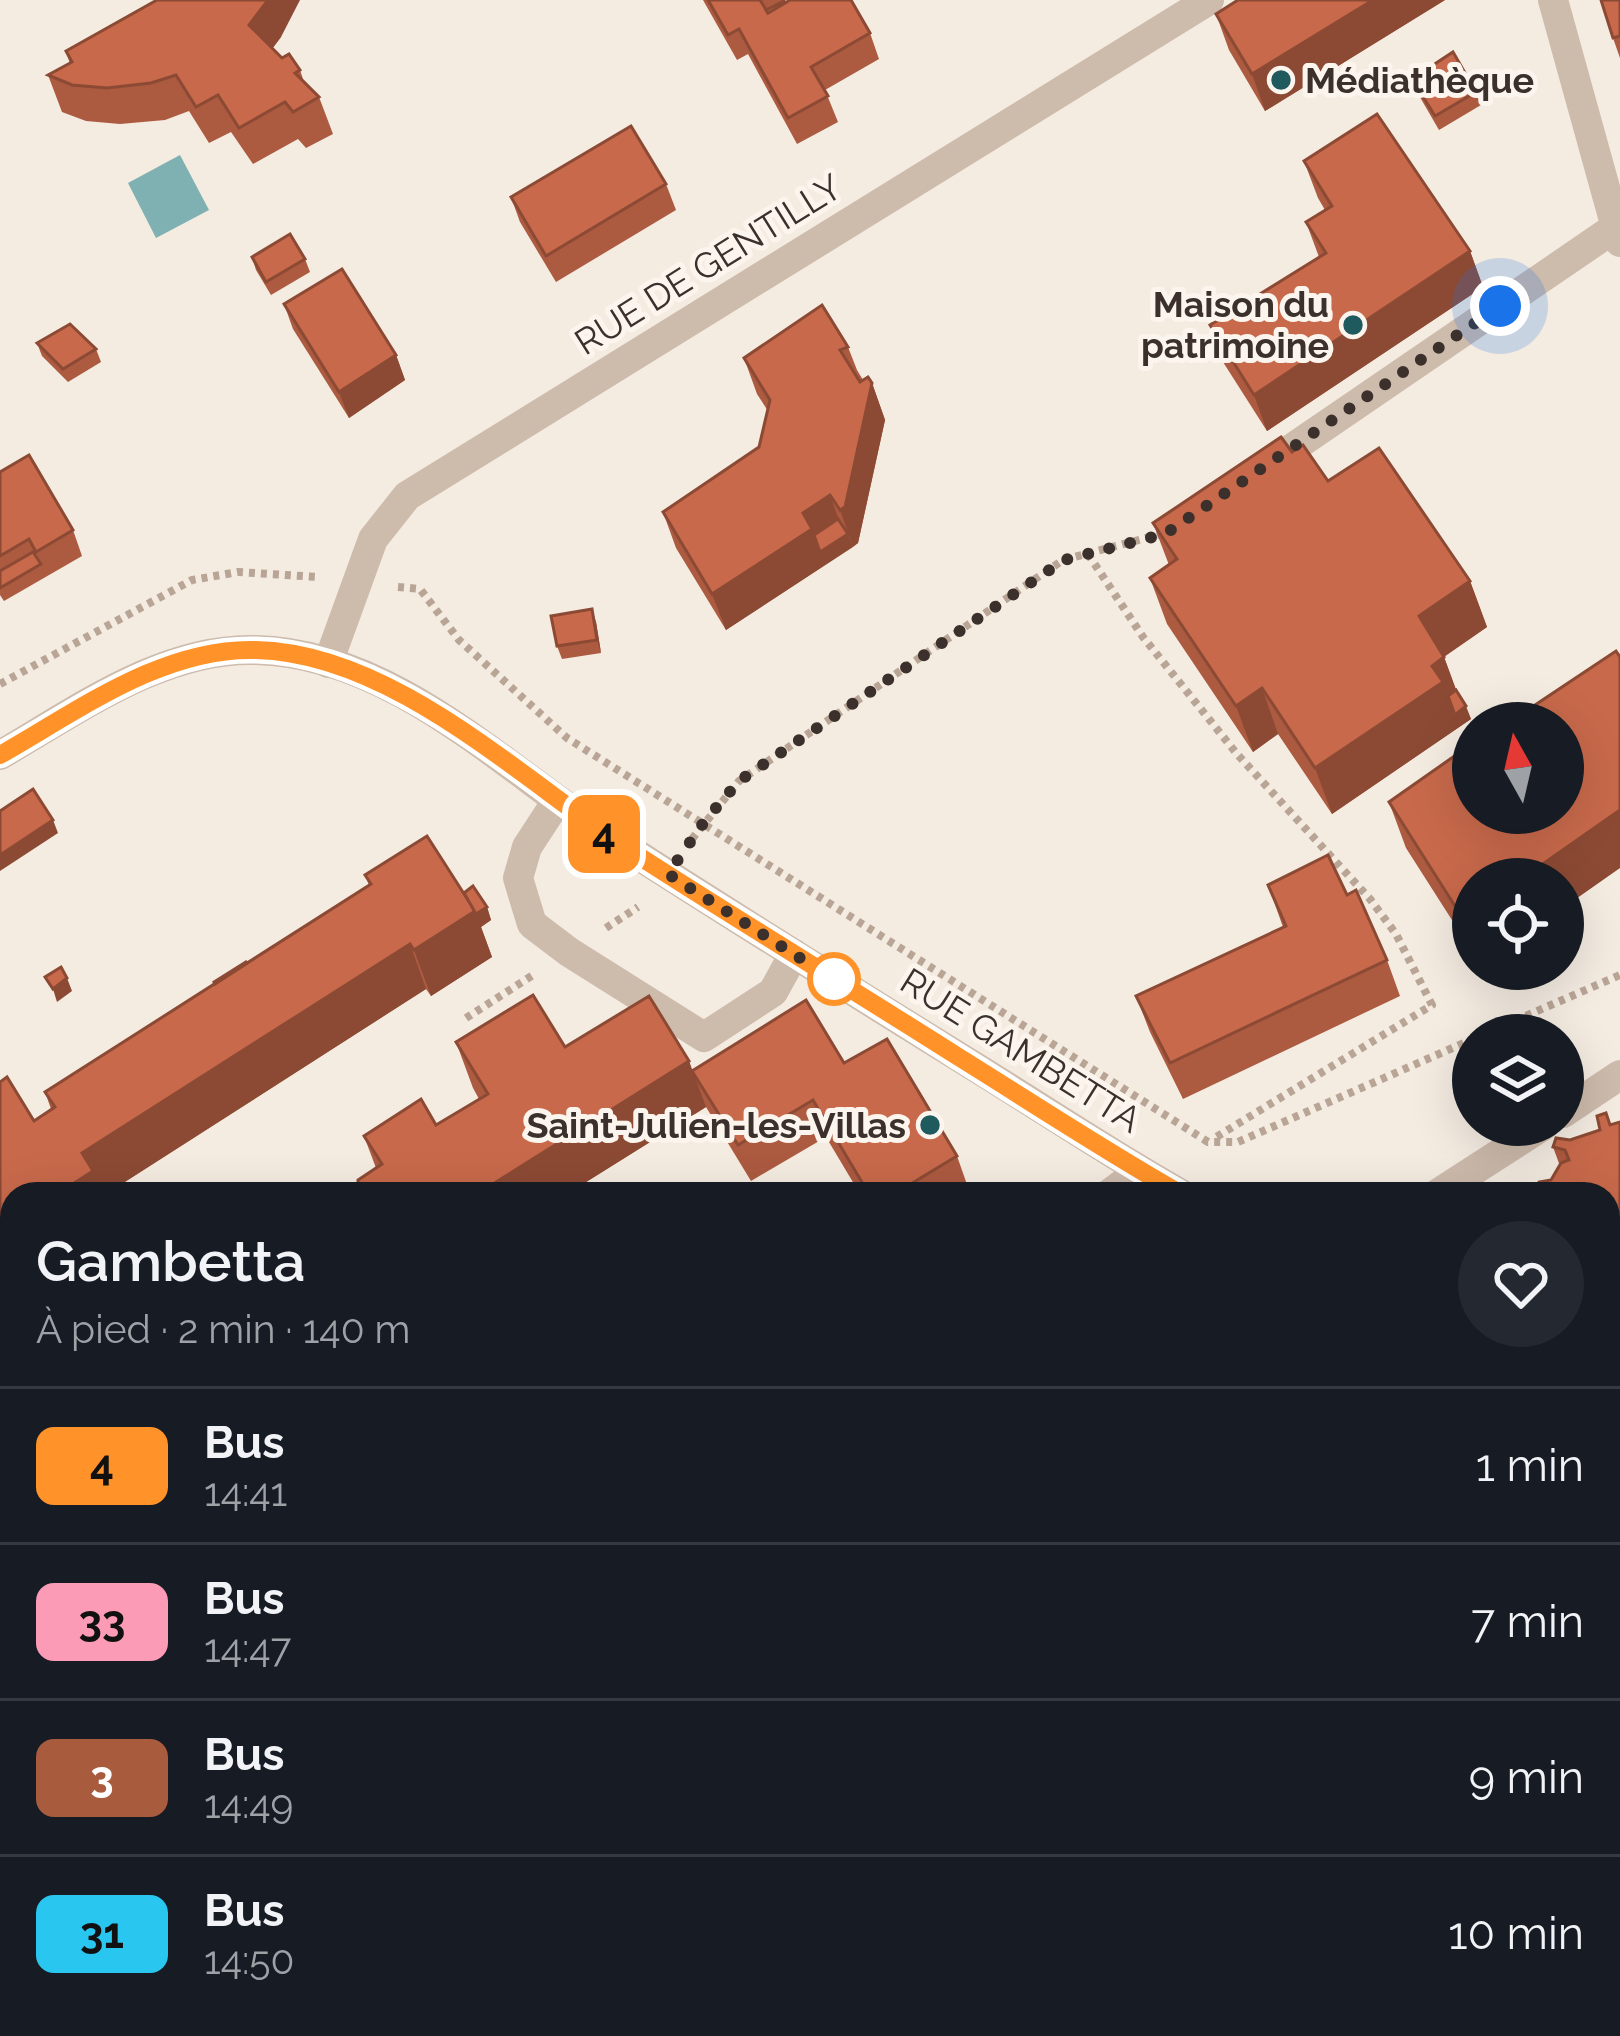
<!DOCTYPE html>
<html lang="fr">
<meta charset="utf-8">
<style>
:root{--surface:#171b24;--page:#242831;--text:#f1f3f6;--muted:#9ea1a6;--line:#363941}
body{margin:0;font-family:Raleway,sans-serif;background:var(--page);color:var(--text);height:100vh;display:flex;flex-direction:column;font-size:45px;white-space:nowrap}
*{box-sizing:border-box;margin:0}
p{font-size:39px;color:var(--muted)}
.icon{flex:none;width:66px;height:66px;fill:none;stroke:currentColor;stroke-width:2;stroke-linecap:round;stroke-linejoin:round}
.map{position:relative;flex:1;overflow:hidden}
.side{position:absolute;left:0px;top:1182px;width:1620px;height:855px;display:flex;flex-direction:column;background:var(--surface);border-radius:36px 36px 0 0;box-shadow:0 12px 48px #0002}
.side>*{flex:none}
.badge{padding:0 24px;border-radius:18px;font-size:42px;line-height:78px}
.needle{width:78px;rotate:352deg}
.tools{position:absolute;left:1452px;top:702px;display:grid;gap:24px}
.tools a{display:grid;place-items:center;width:132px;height:132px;border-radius:50%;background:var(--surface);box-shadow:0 12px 48px #0002;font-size:60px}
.you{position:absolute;width:60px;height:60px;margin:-30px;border:9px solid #fff;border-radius:50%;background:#1a73e8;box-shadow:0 0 0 18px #1a73e833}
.map>.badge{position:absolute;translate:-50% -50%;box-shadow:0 0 0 6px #fff}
.round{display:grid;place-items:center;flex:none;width:126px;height:126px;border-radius:63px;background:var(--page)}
.summary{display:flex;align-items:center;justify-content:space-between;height:204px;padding:0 36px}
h1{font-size:57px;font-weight:600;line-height:90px}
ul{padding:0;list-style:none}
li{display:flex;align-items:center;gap:36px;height:156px;padding:0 36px;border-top:3px solid var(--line)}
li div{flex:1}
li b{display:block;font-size:45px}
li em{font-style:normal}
li .badge{min-width:132px;font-weight:700;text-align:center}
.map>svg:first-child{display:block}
</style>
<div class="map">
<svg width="1620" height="2036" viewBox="0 0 1620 2036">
<rect width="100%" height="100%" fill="#f4ebe1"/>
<path fill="#7fb0b2" d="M 180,155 L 209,210 L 156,238 L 128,183 Z"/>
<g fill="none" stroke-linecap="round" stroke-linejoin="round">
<g stroke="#b9a596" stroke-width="8" stroke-dasharray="6 6" stroke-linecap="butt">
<path d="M 1088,554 L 1143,637 L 1237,754 L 1370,899 L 1396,934 L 1432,1005 L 1213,1139"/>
<path d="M 398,587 L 420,589 L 459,640 L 567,738 L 1208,1142 L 1238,1142 L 1473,1039"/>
<path d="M 0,684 L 192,580 L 238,572 L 317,577"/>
<path d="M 692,839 L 739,781 L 1063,560 L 1165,533"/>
<path d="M 606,928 L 638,907"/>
<path d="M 466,1018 L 533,975"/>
<path d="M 1482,1035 L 1620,975"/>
</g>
<g stroke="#cdbbac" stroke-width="30">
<path d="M 1259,471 L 1616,227"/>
<path d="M 557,801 L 527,847 L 518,878 L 532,924 L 569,952 L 704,1037 L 773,992 L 794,954"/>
</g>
<g stroke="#cdbbac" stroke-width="30">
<path d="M 1553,0 L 1620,242"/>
<path d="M 328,663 L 373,539 L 407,496 L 1209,0"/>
<path d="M 1109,1194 L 1140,1171"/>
<path d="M 0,1875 L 12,1868"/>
</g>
<g stroke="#cdbbac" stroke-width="30">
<path d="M 0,755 C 78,710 163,647 256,650 C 395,653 509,773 619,843 C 736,918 854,992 972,1065 C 1042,1108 1110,1154 1181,1194"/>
<path d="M 1563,1113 L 1620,1075"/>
<path d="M 1437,1194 L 1544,1125"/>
<path d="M 1608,1631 L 1620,1657"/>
</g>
</g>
<g fill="#ac5a40">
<path d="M 703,0 L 783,0 L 785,3 L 870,33 L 879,59 L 825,90 L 838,122 L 797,144 L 748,54 L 737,60 Z"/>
<path d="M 1238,0 L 1445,0 L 1265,111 L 1229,50 L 1216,14 Z"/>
<path d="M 1620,0 L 1620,58 L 1613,38 Z"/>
<path d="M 281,37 L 272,49 L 282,58 L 300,70 L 304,82 L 319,97 L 333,134 L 306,148 L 298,139 L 253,164 L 231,132 L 209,143 L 189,111 L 165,120 L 120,124 L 86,121 L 62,112 L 48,75 L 70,64 L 66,51 Z"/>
<path d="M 1412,79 L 1476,92 L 1481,105 L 1439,130 L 1417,92 Z"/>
<path d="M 1304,161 L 1470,251 L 1483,287 L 1267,431 L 1223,362 L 1210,325 L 1319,257 L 1306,222 L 1325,210 L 1318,198 Z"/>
<path d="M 666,184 L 676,210 L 556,282 L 520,222 L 511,197 Z"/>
<path d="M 252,257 L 305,259 L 310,272 L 271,295 L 256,270 Z"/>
<path d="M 284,304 L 396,355 L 405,380 L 349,418 L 293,329 Z"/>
<path d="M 37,343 L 96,349 L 101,362 L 68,382 L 42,356 Z"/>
<path d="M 848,347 L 857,370 L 863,380 L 872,383 L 885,420 L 858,543 L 726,630 L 676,548 L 663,512 L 759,447 L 768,411 L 757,394 L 744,358 Z"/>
<path d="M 1292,452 L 1328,481 L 1470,581 L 1487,627 L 1444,657 L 1456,690 L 1471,719 L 1332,814 L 1278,734 L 1253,752 L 1167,624 L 1150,578 L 1169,565 L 1153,523 Z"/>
<path d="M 0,472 L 73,530 L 82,556 L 4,601 L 0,595 Z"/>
<path d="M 596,622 L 601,653 L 562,659 L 557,646 Z"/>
<path d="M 1473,743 L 1563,879 L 1473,879 L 1473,953 L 1406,848 L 1389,802 Z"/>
<path d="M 365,875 L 464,893 L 487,907 L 491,920 L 481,927 L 492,957 L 431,996 L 426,989 L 106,1194 L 12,1194 L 12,1253 L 0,1235 L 0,1082 L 34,1121 L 51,1109 L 45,1092 L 369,885 Z"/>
<path d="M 1268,885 L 1347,895 L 1387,960 L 1400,996 L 1183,1099 L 1150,1032 L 1136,996 L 1283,927 Z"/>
<path d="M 456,1042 L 565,1047 L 689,1061 L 692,1071 L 844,1063 L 957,1156 L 970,1193 L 860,1194 L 826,1137 L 751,1181 L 706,1107 L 567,1194 L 349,1194 L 358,1189 L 376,1168 L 364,1136 L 436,1125 L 479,1099 L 473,1088 Z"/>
<path d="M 1620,1122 L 1620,1318 L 1608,1286 L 1608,1194 L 1551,1180 L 1560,1166 L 1553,1147 Z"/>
<path d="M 12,1360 L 12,1449 L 0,1430 L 0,1368 Z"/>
<path d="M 1608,1720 L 1620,1732 L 1620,1762 L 1608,1766 Z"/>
<path d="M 70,2025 L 108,2025 L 109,2032 L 103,2036 L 78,2036 Z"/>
<path d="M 929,2025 L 934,2036 L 339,2036 Z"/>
</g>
<g fill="#8c4a34">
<path d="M 268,0 L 300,0 L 281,37 L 262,62 L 249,25 Z"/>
<path d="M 1373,0 L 1445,0 L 1265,111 L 1252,74 Z"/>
<path d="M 1470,251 L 1483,287 L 1267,431 L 1254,395 Z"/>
<path d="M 396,355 L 405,380 L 349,418 L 339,392 Z"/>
<path d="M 872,383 L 885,420 L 858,543 L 853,547 L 840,510 Z"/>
<path d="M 830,495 L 843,532 L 848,534 L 853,547 L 726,630 L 712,594 L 803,513 Z"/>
<path d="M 1470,581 L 1487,627 L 1436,662 L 1419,616 Z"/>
<path d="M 592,609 L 596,622 L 601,653 L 597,640 Z"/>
<path d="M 1444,657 L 1461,703 L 1466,706 L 1471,719 L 1332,814 L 1315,768 Z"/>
<path d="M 1262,688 L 1278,734 L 1253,752 L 1236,706 Z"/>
<path d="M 1620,810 L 1620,868 L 1563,908 L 1563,879 L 1529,879 L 1527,875 Z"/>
<path d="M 53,820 L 58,833 L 0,871 L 0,855 Z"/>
<path d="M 1524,871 L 1527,879 L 1511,879 Z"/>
<path d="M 1473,905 L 1473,949 L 1460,914 Z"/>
<path d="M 487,907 L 491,920 L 481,927 L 492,957 L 431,996 L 414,950 L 475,911 Z"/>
<path d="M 410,944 L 426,989 L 106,1194 L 57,1194 L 82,1153 Z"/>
<path d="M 67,978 L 72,991 L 57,1002 L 53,989 Z"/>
<path d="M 689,1061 L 706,1107 L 567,1194 L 477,1194 Z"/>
<path d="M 1618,1256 L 1620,1262 L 1620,1299 L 1610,1273 Z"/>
</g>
<g fill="#c8694b" stroke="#8c4a34" stroke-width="3">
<path d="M 157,0 L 268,0 L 249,25 L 282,58 L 289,54 L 300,70 L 295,73 L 319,97 L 293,112 L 285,102 L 239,128 L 218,95 L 196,107 L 176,75 L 151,83 L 107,88 L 72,85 L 48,75 L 72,62 L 66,51 Z"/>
<path d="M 708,0 L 760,0 L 768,13 L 790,0 L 851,0 L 870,33 L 811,67 L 828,96 L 788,118 L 739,29 L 728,35 Z"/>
<path d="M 1238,0 L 1373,0 L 1252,74 L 1216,14 Z"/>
<path d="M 1601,0 L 1620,0 L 1620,36 L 1613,38 Z"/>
<path d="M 784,1 L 785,3 L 768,13 L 766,10 Z"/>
<path d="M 1453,52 L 1476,92 L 1435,116 L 1412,79 Z"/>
<path d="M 1377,114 L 1470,251 L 1254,395 L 1210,325 L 1326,253 L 1306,222 L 1332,206 L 1304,161 Z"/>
<path d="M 631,126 L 666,184 L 546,256 L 511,197 Z"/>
<path d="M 290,234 L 305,259 L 266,282 L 252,257 Z"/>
<path d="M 342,269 L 396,355 L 339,392 L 284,304 Z"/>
<path d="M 822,305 L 848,347 L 840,350 L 860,382 L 868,377 L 872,383 L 845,507 L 840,510 L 830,495 L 803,513 L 812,529 L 712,594 L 663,512 L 759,447 L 770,400 L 744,358 Z"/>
<path d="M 70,324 L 96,349 L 63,369 L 37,343 Z"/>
<path d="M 1281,437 L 1292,452 L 1303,445 L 1328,481 L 1379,448 L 1470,581 L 1419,616 L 1444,657 L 1432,666 L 1443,682 L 1315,768 L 1262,688 L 1236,706 L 1150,578 L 1177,559 L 1153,523 Z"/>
<path d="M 29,455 L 73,530 L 36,552 L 29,539 L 0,556 L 0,472 Z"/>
<path d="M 838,519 L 848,534 L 820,552 L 814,535 Z"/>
<path d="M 33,552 L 41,564 L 0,588 L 0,571 Z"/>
<path d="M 592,609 L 597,640 L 557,646 L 551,616 Z"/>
<path d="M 1616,651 L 1620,657 L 1620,810 L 1527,875 L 1524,871 L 1511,879 L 1473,879 L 1473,905 L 1460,914 L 1389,802 L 1473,743 L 1473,813 L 1563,813 L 1563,723 L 1501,723 L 1521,709 L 1523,713 Z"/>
<path d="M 1456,690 L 1466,706 L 1455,715 L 1448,696 Z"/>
<path d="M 33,789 L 53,820 L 0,855 L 0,811 Z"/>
<path d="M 427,836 L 475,911 L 414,950 L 410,944 L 82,1153 L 93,1171 L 57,1194 L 12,1194 L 12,1223 L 7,1226 L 0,1215 L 0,1082 L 7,1077 L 34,1121 L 55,1107 L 45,1092 L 371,884 L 365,875 Z"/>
<path d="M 1328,855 L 1347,895 L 1356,890 L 1387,960 L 1170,1063 L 1136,996 L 1286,926 L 1268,885 Z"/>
<path d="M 473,886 L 487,907 L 476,914 L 464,893 Z"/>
<path d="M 246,962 L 247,963 L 215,984 L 214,982 Z"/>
<path d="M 61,967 L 67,978 L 53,989 L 45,977 Z"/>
<path d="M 533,995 L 565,1047 L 649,996 L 689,1061 L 477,1194 L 349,1194 L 358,1189 L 358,1180 L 382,1164 L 364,1136 L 421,1099 L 436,1125 L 488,1094 L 456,1042 Z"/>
<path d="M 806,1000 L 844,1063 L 887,1039 L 957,1156 L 894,1194 L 869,1194 L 813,1100 L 738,1145 L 692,1071 Z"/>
<path d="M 1606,1113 L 1610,1125 L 1620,1122 L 1620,1255 L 1618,1256 L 1610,1273 L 1608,1273 L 1608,1194 L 1534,1194 L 1539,1182 L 1551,1180 L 1561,1163 L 1569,1160 L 1565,1150 L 1553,1147 L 1556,1138 L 1570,1140 L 1600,1130 L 1597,1116 Z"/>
<path d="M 801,1186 L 806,1194 L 787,1194 Z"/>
<path d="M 12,1360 L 12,1438 L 0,1419 L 0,1368 Z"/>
<path d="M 1608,1390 L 1620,1419 L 1620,1571 L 1608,1546 Z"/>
<path d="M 1615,1717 L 1620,1732 L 1620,1747 L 1608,1752 L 1608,1720 Z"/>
<path d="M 74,2025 L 94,2025 L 80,2033 Z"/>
<path d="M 339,2025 L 863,2025 L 870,2036 L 339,2036 Z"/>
<path d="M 863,2025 L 929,2025 L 930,2027 L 915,2036 L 870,2036 Z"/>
</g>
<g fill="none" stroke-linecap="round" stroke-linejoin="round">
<defs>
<path id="line" d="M 0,755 C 78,711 163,647 256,650 C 394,653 524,782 634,853 C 741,922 850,988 957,1056 C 1031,1102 1105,1151 1181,1194"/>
</defs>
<use href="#line" stroke="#fff" stroke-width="27"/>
<use href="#line" stroke="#ff9329" stroke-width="18"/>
<path stroke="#3b302b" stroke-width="12" stroke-dasharray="0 21.6" d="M 834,979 L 844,986 L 668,874 L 704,822 L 739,781 L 1064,560 L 1165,534 L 1500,306"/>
</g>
<g fill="#1f5a5e" stroke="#fbf5ee" stroke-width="4.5">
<circle cx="1281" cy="80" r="12"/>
<circle cx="1353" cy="325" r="12"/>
<circle cx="930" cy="1125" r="12"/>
</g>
<circle fill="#fff" stroke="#ff9329" stroke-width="6" cx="834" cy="979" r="24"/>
<g text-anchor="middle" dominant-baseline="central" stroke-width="10" stroke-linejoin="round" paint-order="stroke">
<g font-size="36" font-weight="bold" fill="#3b302b" stroke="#fbf5ee" text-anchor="end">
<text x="1305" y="80" text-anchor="start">Médiathèque</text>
<text x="1329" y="304">Maison du<tspan x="1329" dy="41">patrimoine</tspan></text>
<text x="906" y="1125">Saint-Julien-les-Villas</text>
</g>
<g font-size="36" fill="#3b302b" stroke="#fbf5ee">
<text transform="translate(708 264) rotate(-32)">RUE DE GENTILLY</text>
<text transform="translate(1021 1050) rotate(32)">RUE GAMBETTA</text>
</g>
</g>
</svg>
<div class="tools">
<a><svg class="needle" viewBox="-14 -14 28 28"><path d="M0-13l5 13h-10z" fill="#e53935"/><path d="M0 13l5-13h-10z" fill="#9ea1a6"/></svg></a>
<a><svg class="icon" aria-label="locate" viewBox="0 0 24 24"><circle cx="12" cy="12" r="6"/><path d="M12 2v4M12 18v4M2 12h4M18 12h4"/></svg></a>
<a><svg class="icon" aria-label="layers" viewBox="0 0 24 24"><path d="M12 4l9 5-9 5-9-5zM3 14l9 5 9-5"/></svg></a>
</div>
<div class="you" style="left:1500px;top:306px"></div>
<b class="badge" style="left:604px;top:834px;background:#ff9329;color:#111">4</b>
<section class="side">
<div class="summary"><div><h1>Gambetta</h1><p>À pied · 2 min · 140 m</p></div><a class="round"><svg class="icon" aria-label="heart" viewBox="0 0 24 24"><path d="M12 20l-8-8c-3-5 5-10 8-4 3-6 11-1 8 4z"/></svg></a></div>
<ul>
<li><span class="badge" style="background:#ff9329;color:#111">4</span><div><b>Bus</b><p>14:41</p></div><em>1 min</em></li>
<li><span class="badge" style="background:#fb9bb5;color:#111">33</span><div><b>Bus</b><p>14:47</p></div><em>7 min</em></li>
<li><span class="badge" style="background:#a95b3e;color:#fff">3</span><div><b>Bus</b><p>14:49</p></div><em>9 min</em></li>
<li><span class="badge" style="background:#29c7ef;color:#111">31</span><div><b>Bus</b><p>14:50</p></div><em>10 min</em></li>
</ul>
</section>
</div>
